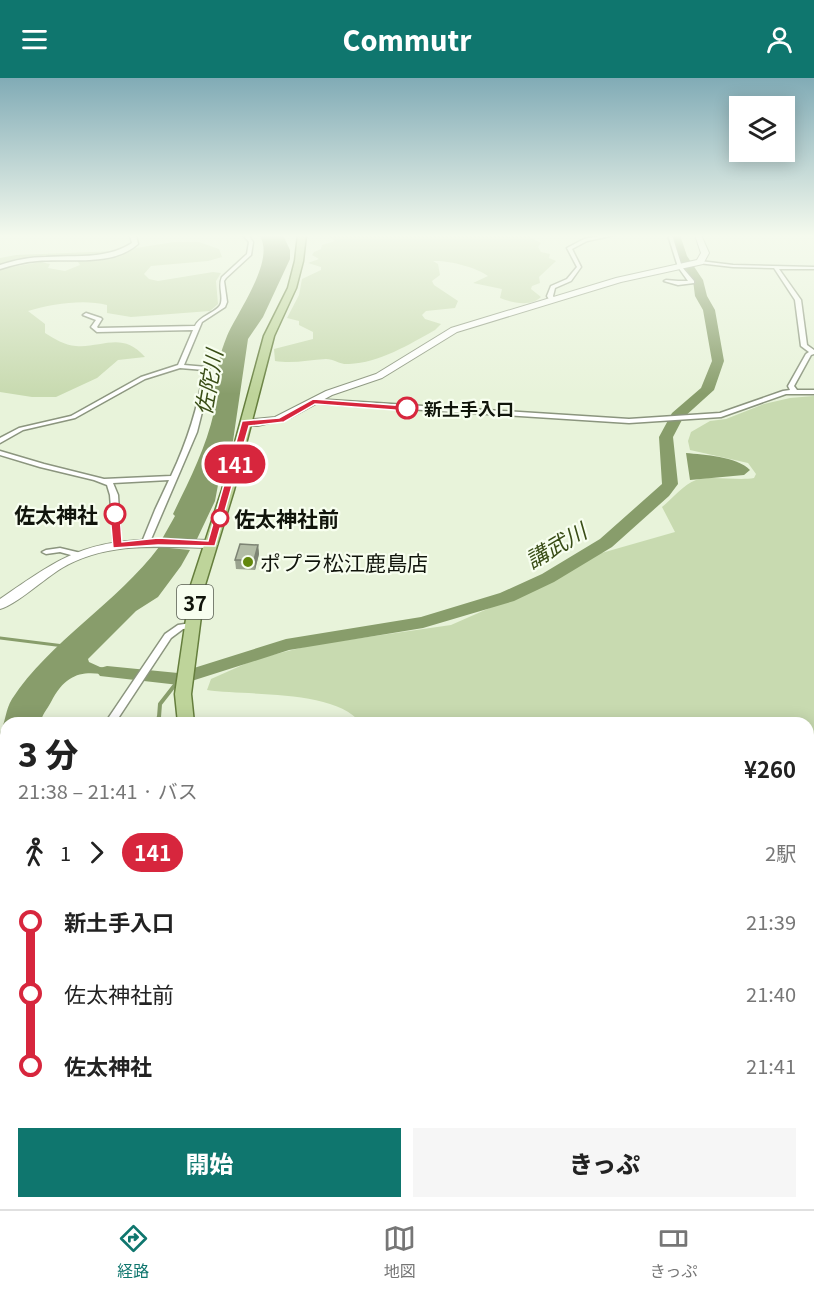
<!DOCTYPE html>
<html lang="ja">
<meta charset="utf-8">
<style>
:root{--surface:#fff;--page:#f6f6f6;--text:#222;--muted:#767676;--line:#e0e0e0;--accent:#0f766e}
body{margin:0;font-family:Georgia,"Noto Sans JP",serif;background:var(--page);color:var(--text);height:100vh;display:flex;flex-direction:column;font-size:22px;white-space:nowrap}
*{box-sizing:border-box;margin:0}
p{font-size:20px;color:var(--muted)}
.icon{flex:none;width:33px;height:33px;fill:none;stroke:currentColor;stroke-width:2;stroke-linecap:round;stroke-linejoin:round}
.map{position:relative;flex:1;overflow:hidden}
.side{position:absolute;left:0px;top:639px;width:814px;height:492px;display:flex;flex-direction:column;background:var(--surface);border-radius:18px 18px 0 0;box-shadow:0 3px 15px #0003}
.side>*{flex:none}
.badge{padding:0 12px;border-radius:20px;font-size:21px;line-height:39px}
.tools{position:absolute;left:729px;top:18px;display:grid;gap:12px}
.tools a{display:grid;place-items:center;width:66px;height:66px;border-radius:0px;background:var(--surface);box-shadow:0 3px 15px #0003;font-size:30px}
.map>.badge{position:absolute;translate:-50% -50%;box-shadow:0 0 0 3px #fff}
.legs{display:flex;align-items:center;gap:9px;height:66px;padding:0 18px;font-size:20px}
.legs p{margin-inline-start:auto}
.head{display:flex;align-items:center;justify-content:space-between;height:102px;padding:0 18px}
h1{font-size:33px;font-weight:800;line-height:45px}
.primary-button{display:flex;gap:12px;margin-top:auto;padding:12px 18px}
.primary-button a{flex:1;height:69px;border-radius:0px;background:var(--accent);color:#fff;font-size:24px;font-weight:800;line-height:69px;text-align:center}
.primary-button a+a{background:var(--page);color:var(--text)}
ul{padding:0 18px;list-style:none}
li{display:flex;align-items:center;gap:21px;height:72px;font-size:22px}
li i{display:grid;place-items:center;width:9px;height:100%;margin:0 8px;background:currentColor}
li i::after{content:'';width:15px;height:15px;margin:-8px;border:4px solid;border-radius:50%;background:var(--surface)}
li p{margin-inline-start:auto}
li:first-child i{background:linear-gradient(#0000 50%,currentColor 0)}
li:last-child i{background:linear-gradient(currentColor 50%,#0000 0)}
header{display:flex;justify-content:space-between;align-items:center;height:78px;padding:0 18px;background:var(--accent);color:#fff;font-size:27px;font-weight:800}
.tab-bar{display:flex;justify-content:space-around;align-items:center;height:84px;border-top:2px solid var(--line);background:var(--surface);font-size:16px;color:var(--muted)}
.tab-bar a{display:grid;justify-items:center;gap:3px}
.tab-bar .selected{color:var(--accent)}
.map>svg:first-child{display:block}
</style>
<header><svg class="icon" aria-label="menu" viewBox="0 0 24 24"><path d="M4 6h16M4 12h16M4 18h16"/></svg>Commutr<svg class="icon" aria-label="person" viewBox="0 0 24 24"><circle cx="12" cy="8" r="4"/><path d="M4 21q1-7 8-7t8 7"/></svg></header>
<div class="map">
<svg width="814" height="1131" viewBox="0 0 814 1131">
<rect width="100%" height="100%" fill="#e8f3da"/>
<g fill="#c8dab0">
<path d="M 326,157 L 526,157 L 541,165 L 538,169 L 541,174 L 550,176 L 549,180 L 556,183 L 539,199 L 540,205 L 532,208 L 531,211 L 541,219 C 531,229 512,225 500,220 L 502,211 L 473,205 L 488,198 C 476,189 448,182 433,183 L 438,186 L 440,197 L 432,203 L 434,207 L 458,223 L 455,230 L 426,233 L 422,237 L 425,241 L 441,246 L 435,252 C 410,266 379,285 349,286 C 340,287 334,281 326,281 C 308,282 293,286 275,283 L 274,271 L 313,261 L 313,254 L 299,247 L 299,243 L 287,240 L 299,217 L 302,201 L 321,192 L 321,189 L 308,185 L 319,181 L 312,177 L 314,174 L 321,171 L 322,167 L 335,163 Z"/>
<path d="M 174,164 L 199,164 L 219,171 L 222,179 L 208,183 L 151,188 L 144,196 L 149,201 L 158,203 L 213,194 L 221,195 L 216,203 L 218,226 L 210,233 L 131,239 L 107,235 L 107,227 C 83,221 52,226 28,233 L 45,246 L 45,255 C 55,261 64,267 76,268 C 103,270 122,253 145,279 L 118,282 L 97,300 L 56,319 L 32,319 L 0,314 L 0,191 L 41,184 L 50,186 L 48,190 L 65,193 L 80,187 L 76,181 L 115,178 L 136,170 Z"/>
<path d="M 117,173 L 94,177 L 26,181 L 0,187 L 0,180 L 16,177 Z"/>
<path d="M 814,318 L 814,900 L 808,896 L 808,645 L 361,645 C 335,611 248,618 207,612 L 211,601 L 256,581 L 312,567 L 451,547 L 562,498 L 591,478 L 675,454 L 662,429 C 672,421 684,406 696,402 C 711,397 737,403 754,400 L 756,396 L 748,385 L 690,372 L 688,363 L 691,354 L 710,343 L 726,341 L 764,326 L 790,320 Z"/>
</g>
<g fill="#889d6b">
<path d="M 259,157 L 283,157 L 290,172 L 290,181 L 263,239 L 248,261 L 233,363 L 218,407 L 215,423 L 197,461 L 162,461 L 175,438 L 173,436 C 189,403 206,370 214,334 C 216,326 215,319 215,311 C 216,292 220,275 227,258 C 237,235 277,180 259,157 Z"/>
<path d="M 686,375 C 704,377 736,378 750,392 L 744,397 L 690,402 Z"/>
<path d="M 159,469 L 190,472 L 181,488 L 158,519 L 136,533 L 88,581 L 89,584 L 100,589 L 135,595 L 131,601 C 94,595 71,585 51,624 C 47,632 41,637 41,645 L 6,645 L 6,779 L 0,760 L 0,654 C 6,644 5,632 12,621 C 49,564 118,524 159,469 Z"/>
<path d="M 79,1125 L 148,1125 L 149,1131 L 80,1131 Z"/>
</g>
<g fill="none" stroke-linecap="round" stroke-linejoin="round">
<path stroke="#889d6b" stroke-width="3" d="M 0,560 L 64,568"/>
<g stroke="#889d6b" stroke-width="4">
<path d="M 159,639 L 161,645"/>
<path d="M 154,645 L 159,639 L 160,626 L 178,603"/>
</g>
<path stroke="#889d6b" stroke-width="4.5" d="M 274,1125 L 276,1131"/>
<path fill="#889d6b" fill-rule="evenodd" d="M 670,157 L 680,157 L 687,178 L 703,202 L 707,218 L 715,232 L 724,283 L 714,312 L 683,340 L 673,359 L 678,406 L 669,418 L 612,469 L 554,504 L 514,523 L 423,550 L 289,572 L 179,607 L 100,598 L 97,594 L 100,590 L 107,588 L 178,595 L 286,561 L 421,539 L 500,515 L 542,496 L 600,461 L 662,406 L 659,359 L 672,335 L 701,310 L 712,283 L 703,232 L 695,218 L 693,202 L 677,178 Z"/>
<defs>
<g id="minor">
<path d="M 243,157 L 248,157 L 253,164 L 251,177 L 226,200 L 224,203 L 227,224 L 225,229 L 202,244 L 184,287 L 207,289 L 210,291 L 204,326 L 197,354 L 149,466 L 143,466 L 142,464 L 155,432 L 169,402 L 113,405 L 118,417 L 121,468 L 120,470 L 114,470 L 110,417 L 107,407 L 94,402 L 40,389 L 0,377 L 0,373 L 44,386 L 104,401 L 171,398 C 187,364 198,330 204,292 L 180,290 L 145,301 L 75,340 L 23,352 L 0,365 L 0,360 L 19,350 L 71,338 L 141,299 L 178,287 L 193,252 L 97,254 L 91,249 L 96,242 L 83,237 L 86,235 L 101,240 L 102,241 L 97,249 L 98,250 L 195,248 C 200,237 219,234 221,225 C 223,216 218,208 222,199 L 247,176 L 249,164 Z"/>
<path d="M 605,157 L 615,157 L 587,163 L 572,171 L 581,189 L 571,203 L 555,210 L 553,218 L 555,222 L 550,223 L 547,218 L 551,208 L 567,201 L 577,189 L 567,170 L 584,161 Z"/>
<path d="M 668,157 L 672,157 L 682,189 L 694,203 L 694,205 L 678,207 L 664,203 L 666,202 L 678,203 L 688,203 L 678,189 Z"/>
<path d="M 700,183 L 733,187 L 814,189 L 814,191 L 779,191 L 801,222 L 807,267 L 814,272 L 814,276 L 811,277 L 794,308 L 797,312 L 814,312 L 814,316 L 786,316 L 721,339 L 629,345 L 313,325 L 310,323 L 313,321 L 629,341 L 720,335 L 783,313 L 790,312 L 788,308 L 806,276 L 809,274 L 801,268 L 795,222 L 774,190 L 733,189 L 698,185 L 698,183 Z"/>
<path d="M 60,470 L 81,475 L 82,477 L 78,479 L 60,474 L 46,476 L 42,474 L 46,472 Z"/>
<path d="M 191,545 L 194,546 L 195,548 L 194,550 L 183,551 L 171,560 L 115,645 L 105,645 L 165,556 L 178,547 Z"/>
<path d="M 808,987 L 814,989 L 814,1002 L 808,1000 Z"/>
</g>
<path id="tertiary" d="M 130,157 L 136,157 L 138,166 C 112,189 69,180 37,183 C 24,184 12,187 0,191 L 0,187 C 15,182 30,179 46,179 C 75,177 106,182 132,165 Z"/>
<g id="secondary">
<path d="M 695,157 L 701,157 L 709,175 L 703,186 L 621,204 L 457,254 L 382,300 L 332,317 L 290,340 L 258,348 L 245,348 L 240,345 L 245,342 L 275,339 L 326,313 L 376,296 L 451,250 L 616,200 L 697,182 L 701,175 Z"/>
<path d="M 161,461 L 212,462 L 218,466 L 212,470 C 161,469 108,463 62,490 C 45,500 16,527 0,531 L 0,521 C 61,479 84,462 161,461 Z"/>
</g>
<g id="primary">
<path d="M 298,157 L 306,157 L 303,183 L 296,210 L 274,258 L 234,412 L 205,507 L 191,616 L 194,645 L 178,645 L 175,616 L 191,507 L 222,412 L 264,258 L 288,210 L 295,183 Z"/>
<path d="M 808,1054 L 814,1056 L 814,1083 L 808,1080 Z"/>
</g>
</defs>
<use href="#minor" stroke="#8b957e" stroke-width="3"/>
<use href="#tertiary" stroke="#8b957e" stroke-width="3"/>
<use href="#secondary" stroke="#8b957e" stroke-width="2"/>
<use href="#primary" stroke="#657e3d" stroke-width="3"/>
<use href="#minor" fill="#fff" fill-rule="evenodd"/>
<use href="#tertiary" fill="#fff" fill-rule="evenodd"/>
<use href="#secondary" fill="#fff" fill-rule="evenodd"/>
<use href="#primary" fill="#bed49a" fill-rule="evenodd"/>
</g>
<path fill="#9aa38f" d="M 258,467 L 259,476 L 255,492 L 236,491 L 235,482 Z"/>
<path fill="#7d8474" d="M 258,467 L 259,476 L 255,492 L 254,482 Z"/>
<path fill="#b3bda6" stroke="#7d8474" stroke-width="1.5" d="M 240,466 L 258,467 L 254,482 L 235,482 Z"/>
<linearGradient id="sky" x2="0" y2="1"><stop stop-color="#81abb6"/><stop offset="0.5" stop-color="#f5faee"/><stop offset="1" stop-color="#f5faee" stop-opacity="0"/></linearGradient>
<rect width="814" height="316" fill="url(#sky)"/>
<path fill="#d7263d" stroke="#fff" stroke-width="1.5" d="M 313,321 L 407,328 L 411,330 L 407,333 L 315,326 L 284,344 L 249,348 L 215,468 L 158,467 L 113,470 L 110,436 L 115,433 L 120,436 L 122,464 L 158,460 L 208,463 L 242,343 L 279,340 Z"/>
<g fill="#fff" stroke="#d7263d" stroke-width="3">
<circle cx="407" cy="330" r="10"/>
<circle cx="115" cy="436" r="10"/>
<circle cx="220" cy="440" r="8"/>
</g>
<circle fill="#62870c" stroke="#f7feef" stroke-width="2" cx="248" cy="484" r="6"/>
<g text-anchor="middle" dominant-baseline="central" stroke-width="4.5" stroke-linejoin="round" paint-order="stroke">
<g font-size="18" font-weight="bold" fill="#11150c" stroke="#f7feef" text-anchor="start">
<text x="424" y="330">新土手入口</text>
</g>
<rect fill="#f7feef" stroke="#565b50" stroke-width="1.5" x="177" y="507" width="36" height="34" rx="4.5"/>
<g font-size="20" font-weight="bold" fill="#11150c">
<text x="195" y="524">37</text>
</g>
<g font-size="21" font-weight="bold" fill="#11150c" stroke="#f7feef" text-anchor="end">
<text x="98" y="436">佐太神社</text>
<text x="234" y="440" text-anchor="start">佐太神社前</text>
</g>
<g font-size="21" fill="#11150c" stroke="#f7feef" text-anchor="start">
<text x="260" y="484">ポプラ松江鹿島店</text>
</g>
<g font-size="22" font-style="italic" fill="#394d16" stroke="#f7feef">
<text transform="translate(207 304) rotate(-80)">佐陀川</text>
<text transform="translate(555 466) rotate(-30)">講武川</text>
</g>
</g>
</svg>
<div class="tools">
<a><svg class="icon" aria-label="layers" viewBox="0 0 24 24"><path d="M12 4l9 5-9 5-9-5zM3 14l9 5 9-5"/></svg></a>
</div>
<b class="badge" style="left:235px;top:386px;background:#d7263d;color:#fff">141</b>
<section class="side">
<div class="head"><div><h1>3 分</h1><p>21:38 – 21:41 · バス</p></div><b>¥260</b></div>
<div class="legs"><svg class="icon" aria-label="walk" viewBox="0 0 24 24"><circle cx="13" cy="4" r="2"/><path d="M13 8l-2 6 4 7M11 14l-3 7M7 12l3-4h3l4 4"/></svg>1<svg class="icon" aria-label="forward" viewBox="0 0 24 24"><path d="M9 5l7 7-7 7"/></svg><b class="badge" style="background:#d7263d;color:#fff">141</b><p>2駅</p></div>
<ul>
<li><i style="color:#d7263d"></i><b>新土手入口</b><p>21:39</p></li>
<li><i style="color:#d7263d"></i><span>佐太神社前</span><p>21:40</p></li>
<li><i style="color:#d7263d"></i><b>佐太神社</b><p>21:41</p></li>
</ul>
<div class="primary-button"><a>開始</a><a>きっぷ</a></div>
</section>
</div>
<nav class="tab-bar">
<a class="selected"><svg class="icon" aria-label="directions" viewBox="0 0 24 24"><path d="M12 3l9 9-9 9-9-9zM9 14v-3h6M13 9l2 2-2 2"/></svg>経路</a>
<a><svg class="icon" aria-label="map" viewBox="0 0 24 24"><path d="M3 6l6-2 6 2 6-2v14l-6 2-6-2-6 2zM9 4v14M15 6v14"/></svg>地図</a>
<a><svg class="icon" aria-label="tickets" viewBox="0 0 24 24"><path d="M3 7h18v10H3zM15 7v10"/></svg>きっぷ</a>
</nav>
